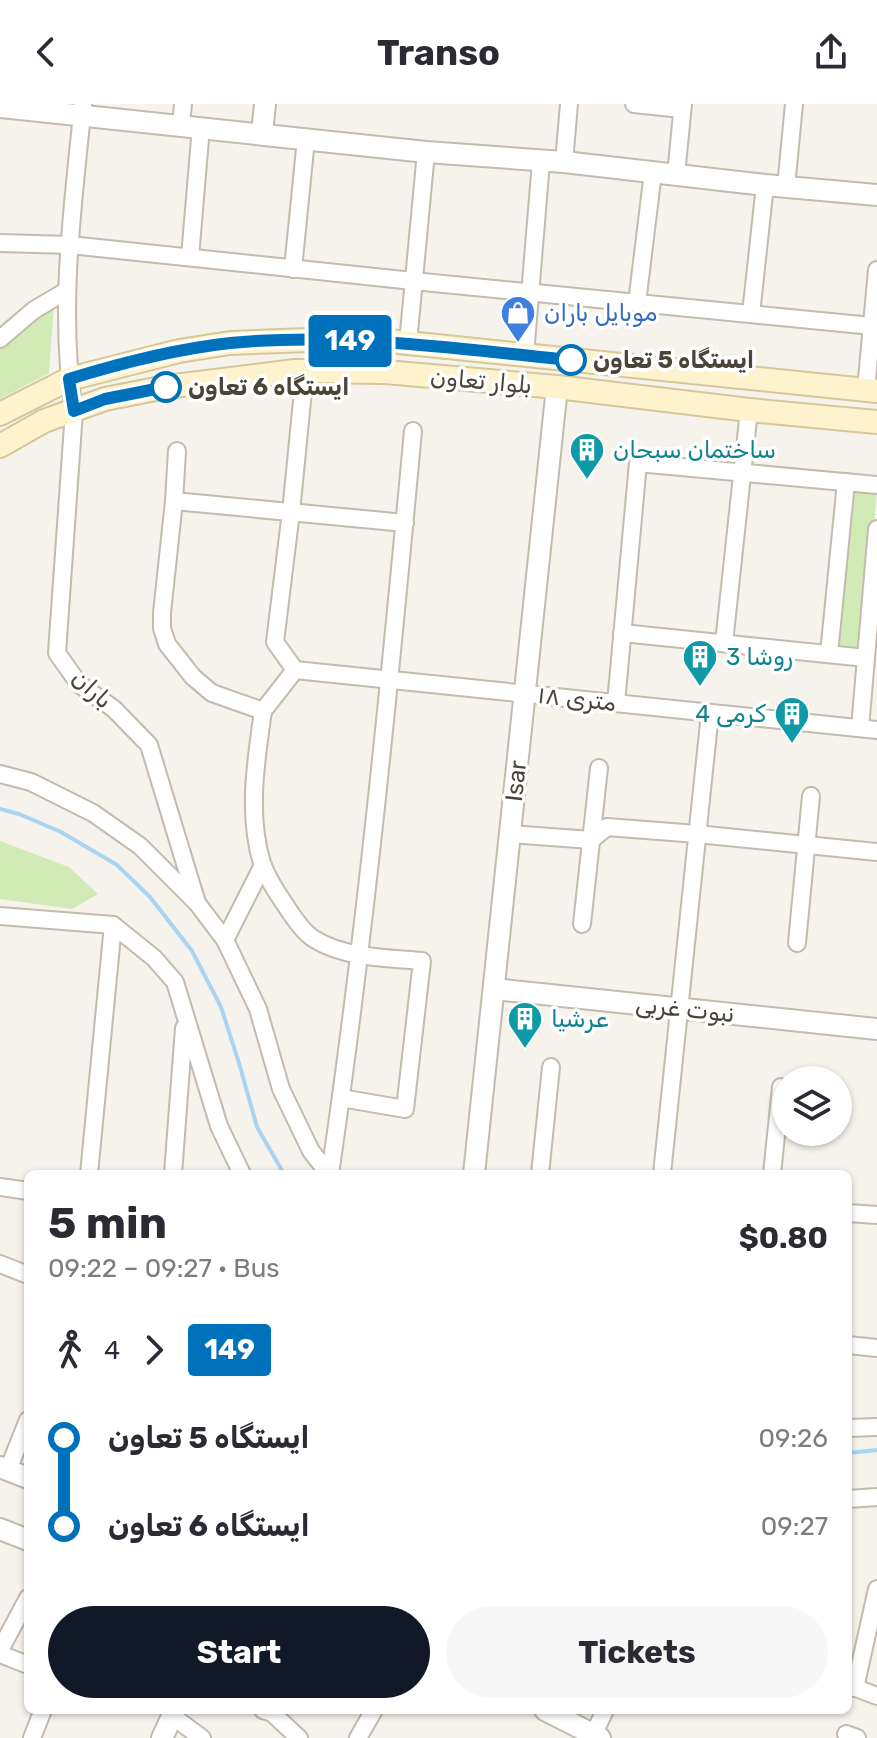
<!DOCTYPE html>
<meta charset="utf-8">
<style>
:root{--surface:#fff;--page:#f7f7f7;--text:#2b2b33;--muted:#7c7c81;--accent:#111827}
body{margin:0;font-family:Rubik,Cairo,sans-serif;background:var(--page);color:var(--text);height:100vh;display:flex;flex-direction:column;font-size:30px;white-space:nowrap}
*{box-sizing:border-box;margin:0}
p{font-size:26px;color:var(--muted)}
.icon{flex:none;width:44px;height:44px;fill:none;stroke:currentColor;stroke-width:2;stroke-linecap:round;stroke-linejoin:round}
.map{position:relative;flex:1;overflow:hidden}
.sheet{position:absolute;left:24px;top:1066px;width:828px;height:544px;display:flex;flex-direction:column;background:var(--surface);border-radius:12px;box-shadow:0 2px 6px #0004}
.sheet>*{flex:none}
.badge{padding:0 16px;border-radius:6px;font-size:28px;line-height:52px}
.buttons{position:absolute;left:772px;top:962px;display:grid;gap:16px}
.buttons a{display:grid;place-items:center;width:80px;height:80px;border-radius:50%;background:var(--surface);box-shadow:0 2px 6px #0004;font-size:40px}
.map>.badge{position:absolute;translate:-50% -50%;box-shadow:0 0 0 4px #fff}
.legs{display:flex;align-items:center;gap:12px;height:88px;padding:0 24px;font-size:26px}
.legs p{margin-inline-start:auto}
.head{display:flex;align-items:center;justify-content:space-between;height:136px;padding:0 24px}
h1{font-size:44px;font-weight:700;line-height:60px}
.button{display:flex;gap:16px;margin-top:auto;padding:16px 24px}
.button a{flex:1;height:92px;border-radius:48px;background:var(--accent);color:#fff;font-size:32px;font-weight:700;line-height:92px;text-align:center}
.button a+a{background:var(--page);color:var(--text)}
ul{padding:0 24px;list-style:none}
li{display:flex;align-items:center;gap:28px;height:88px;font-size:30px}
li i{display:grid;place-items:center;width:12px;height:100%;margin:0 10px;background:currentColor}
li i::after{content:'';width:20px;height:20px;margin:-10px;border:6px solid;border-radius:50%;background:var(--surface)}
li p{margin-inline-start:auto}
li:first-child i{background:linear-gradient(#0000 50%,currentColor 0)}
li:last-child i{background:linear-gradient(currentColor 50%,#0000 0)}
header{display:flex;justify-content:space-between;align-items:center;height:104px;padding:0 24px;background:var(--surface);font-size:36px;font-weight:700}
.map>svg:first-child{display:block}
</style>
<header><svg class="icon" aria-label="back" viewBox="0 0 24 24"><path d="M15 5l-7 7 7 7"/></svg>Transo<svg class="icon" aria-label="share" viewBox="0 0 24 24"><path d="M12 15V3M7 8l5-5 5 5M5 13v7h14v-7"/></svg></header>
<div class="map">
<svg width="877" height="1634" viewBox="0 0 877 1634">
<rect width="100%" height="100%" fill="#f6f3ec"/>
<g fill="#d2eab5">
<path d="M 54,200 L 49,269 L 0,295 L 0,238 Z"/>
<path d="M 848,383 L 877,386 L 862,551 L 832,548 Z"/>
<path d="M 0,737 L 69,763 L 98,790 L 72,805 L 0,795 Z"/>
</g>
<g fill="none" stroke-linecap="round" stroke-linejoin="round">
<g stroke="#a9d4f2" stroke-width="4">
<path d="M 0,705 L 19,710 L 61,728 L 117,761 L 150,793 L 192,847 L 221,903 L 239,959 L 257,1023 L 284,1070"/>
<path d="M 848,1349 L 877,1346"/>
</g>
<defs>
<g id="minor">
<path d="M 83,0 C 73,102 58,205 74,307 L 57,549 L 79,580 L 114,605 L 149,641 L 197,799"/>
<path d="M 634,0 L 682,5"/>
<path d="M 181,21 L 183,0"/>
<path d="M 564,58 L 569,0"/>
<path d="M 676,71 L 683,0"/>
<path d="M 786,83 L 794,0"/>
<path d="M 0,139 L 70,141 L 413,177 L 872,222"/>
<path d="M 190,153 L 201,23"/>
<path d="M 293,165 L 306,35"/>
<path d="M 637,199 L 653,68"/>
<path d="M 751,210 L 765,81"/>
<path d="M 0,235 L 34,206 L 66,187"/>
<path d="M 408,239 L 426,48"/>
<path d="M 525,251 L 541,58"/>
<path d="M 866,286 L 877,166"/>
<path d="M 177,347 L 174,397 L 162,509 L 162,524 L 167,540 L 193,573 L 212,589 L 263,607 L 295,566 L 275,538 L 291,408 L 305,267"/>
<path d="M 174,397 L 405,419"/>
<path d="M 622,529 L 866,554"/>
<path d="M 724,539 L 749,306"/>
<path d="M 829,550 L 846,378"/>
<path d="M 295,566 L 877,626"/>
<path d="M 616,599 L 638,359 L 877,381"/>
<path d="M 263,607 C 256,656 247,711 262,759 C 267,774 277,789 286,802 C 293,813 303,828 314,835 C 345,854 386,854 422,857 L 405,1005 L 341,994"/>
<path d="M 860,624 L 877,425"/>
<path d="M 0,670 L 31,678 L 93,709 L 140,742 L 197,799 L 225,836 L 258,905 L 281,985 L 311,1047 L 329,1070"/>
<path d="M 510,730 L 591,736 L 607,723 L 697,730 L 877,748"/>
<path d="M 0,812 L 113,821 L 154,854 L 175,878 L 219,1022 L 242,1070"/>
<path d="M 582,820 L 599,664"/>
<path d="M 225,836 L 263,761"/>
<path d="M 797,839 L 811,692"/>
<path d="M 89,1070 L 113,821"/>
<path d="M 173,1070 L 184,924"/>
<path d="M 330,1070 C 366,824 390,575 413,327"/>
<path d="M 540,1070 L 551,963"/>
<path d="M 662,1070 L 710,609"/>
<path d="M 772,1070 L 781,983"/>
<path d="M 0,1083 L 28,1087"/>
<path d="M 848,1109 L 877,1111"/>
<path d="M 0,1160 L 28,1171"/>
<path d="M 848,1241 L 877,1244"/>
<path d="M 848,1324 L 877,1323"/>
<path d="M 8,1366 L 28,1316"/>
<path d="M 848,1395 L 877,1393"/>
<path d="M 0,1546 L 28,1494"/>
<path d="M 0,1550 L 28,1561"/>
<path d="M 848,1581 L 877,1592"/>
<path d="M 855,1584 L 877,1485"/>
<path d="M 263,1606 L 272,1609 L 299,1634"/>
<path d="M 172,1612 L 202,1634"/>
<path d="M 846,1630 L 857,1634"/>
<path d="M 32,1634 L 43,1606"/>
<path d="M 358,1634 L 374,1606"/>
<path d="M 592,1634 L 605,1606"/>
</g>
<g id="tertiary">
<path d="M 0,3 L 426,48 L 564,58 L 765,81 L 877,91"/>
<path d="M 262,29 L 265,0"/>
<path d="M 494,885 L 877,925"/>
<path d="M 474,1070 L 557,283"/>
<path d="M 0,1363 L 28,1374"/>
<path d="M 0,1425 L 28,1436"/>
<path d="M 545,1606 L 600,1634"/>
<path d="M 162,1634 L 175,1606"/>
</g>
<g id="secondary">
<path d="M 0,310 L 69,275 L 179,247 L 230,239 L 308,236 L 388,237 L 877,287"/>
<path d="M 0,342 L 44,317 L 105,295 L 166,283 L 295,267 L 385,268 L 557,283 L 749,306 L 877,318"/>
</g>
</defs>
<use href="#minor" stroke="#c2bbae" stroke-width="20"/>
<use href="#tertiary" stroke="#c2bbae" stroke-width="24"/>
<use href="#secondary" stroke="#d6c79b" stroke-width="26"/>
<use href="#minor" stroke="#fff" stroke-width="16"/>
<use href="#tertiary" stroke="#fff" stroke-width="20"/>
<use href="#secondary" stroke="#fff3cd" stroke-width="22"/>
</g>
<g fill="none" stroke-linecap="round" stroke-linejoin="round">
<defs>
<path id="line-1" d="M 166,283 L 105,295 L 74,307 L 69,275 C 121,259 176,245 230,239 C 344,228 457,245 571,256"/>
</defs>
<use href="#line-1" stroke="#fff" stroke-width="18"/>
<use href="#line-1" stroke="#0072bc" stroke-width="12"/>
</g>
<defs>
<symbol id="shop-pin" viewBox="-11 -11 22 30"><path d="M0 17L-7.5 6A9.5 9.5 0 1 1 7.5 6Z" fill="#3f7fe0" stroke="#fff"/><path d="M-5-2.5h2.3a2.7 3.5 0 0 1 5.4 0H5L5.5 6h-11ZM-1.5-2.5h3a1.5 2.3 0 0 0-3 0Z" fill="#fff"/></symbol>
<symbol id="building-pin" viewBox="-11 -11 22 30"><path d="M0 17L-7.5 6A9.5 9.5 0 1 1 7.5 6Z" fill="#0f9aa8" stroke="#fff"/><path d="M-4-6H4V6H1V3H-1V6H-4ZM-2.5-4.3h1.7v1.8h-1.7ZM.8-4.3h1.7v1.8H.8ZM-2.5-1h1.7V.8h-1.7ZM.8-1h1.7V.8H.8Z" fill="#fff"/></symbol>
</defs>
<g fill-rule="evenodd">
<use href="#shop-pin" x="498" y="189" width="40" height="54"/>
<use href="#building-pin" x="567" y="326" width="40" height="54"/>
<use href="#building-pin" x="680" y="533" width="40" height="54"/>
<use href="#building-pin" x="772" y="590" width="40" height="54"/>
<use href="#building-pin" x="505" y="895" width="40" height="54"/>
</g>
<g fill="#fff" stroke="#0072bc" stroke-width="4">
<circle cx="571" cy="256" r="14"/>
<circle cx="166" cy="283" r="14"/>
</g>
<g text-anchor="middle" dominant-baseline="central" stroke-width="7" stroke-linejoin="round" paint-order="stroke">
<g font-size="24" fill="#366cbe" stroke="#fff" text-anchor="start">
<text x="544" y="209">موبایل باران</text>
</g>
<g font-size="24" font-weight="bold" fill="#4b4439" stroke="#fff" text-anchor="start">
<text x="593" y="256">ایستگاه 5 تعاون</text>
<text x="188" y="283">ایستگاه 6 تعاون</text>
</g>
<g font-size="24" fill="#4b4439" stroke="#fff">
<text transform="translate(481 277) rotate(5)">بلوار تعاون</text>
<text transform="translate(92 585) rotate(42)">باران</text>
<text transform="translate(577 595) rotate(6)">۱۸ متری</text>
<text transform="translate(516 677) rotate(-84)">Isar</text>
<text transform="translate(685 905) rotate(6)">نبوت غربی</text>
</g>
<g font-size="24" fill="#0d838f" stroke="#fff" text-anchor="start">
<text x="613" y="346">ساختمان سبحان</text>
<text x="726" y="553">روشا 3</text>
<text x="766" y="610" text-anchor="end">کرمی 4</text>
<text x="551" y="915">عرشیا</text>
</g>
</g>
</svg>
<div class="buttons">
<a><svg class="icon" aria-label="layers" viewBox="0 0 24 24"><path d="M12 4l9 5-9 5-9-5zM3 14l9 5 9-5"/></svg></a>
</div>
<b class="badge" style="left:350px;top:237px;background:#0072bc;color:#fff">149</b>
<section class="sheet">
<div class="head"><div><h1>5 min</h1><p>09:22 – 09:27 · Bus</p></div><b>$0.80</b></div>
<div class="legs"><svg class="icon" aria-label="walk" viewBox="0 0 24 24"><circle cx="13" cy="4" r="2"/><path d="M13 8l-2 6 4 7M11 14l-3 7M7 12l3-4h3l4 4"/></svg>4<svg class="icon" aria-label="forward" viewBox="0 0 24 24"><path d="M9 5l7 7-7 7"/></svg><b class="badge" style="background:#0072bc;color:#fff">149</b></div>
<ul>
<li><i style="color:#0072bc"></i><b>ایستگاه 5 تعاون</b><p>09:26</p></li>
<li><i style="color:#0072bc"></i><b>ایستگاه 6 تعاون</b><p>09:27</p></li>
</ul>
<div class="button"><a>Start</a><a>Tickets</a></div>
</section>
</div>
